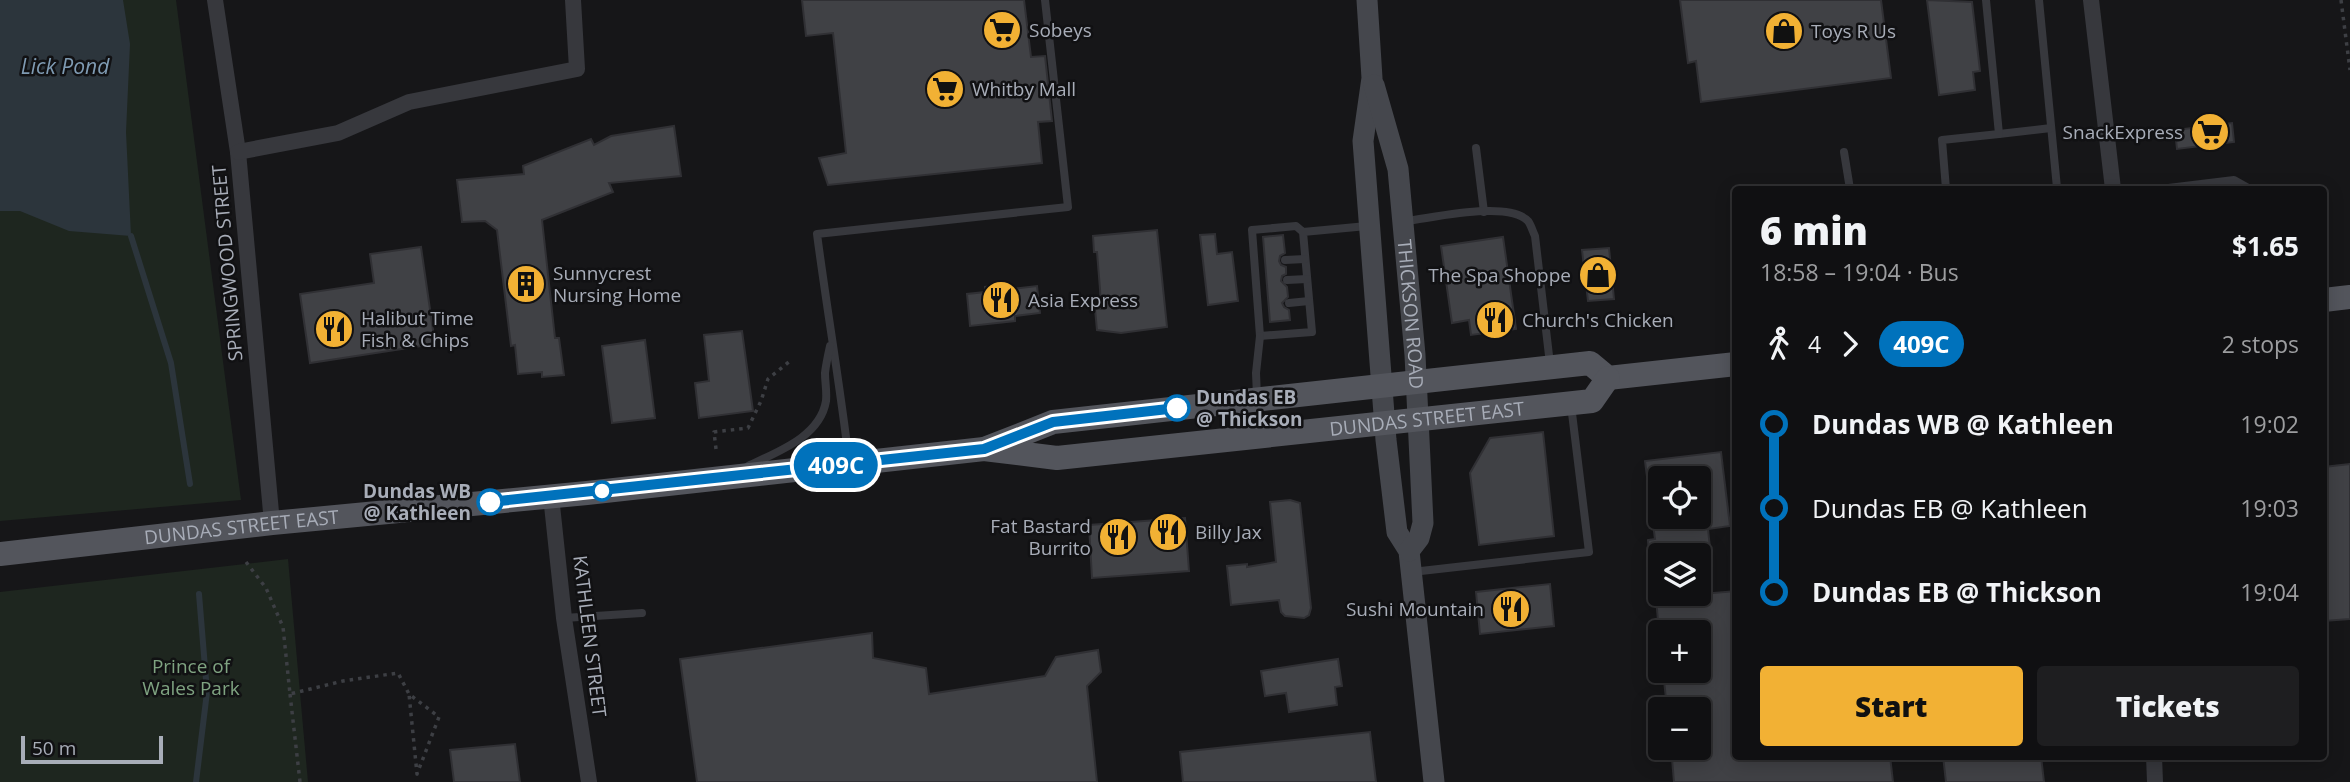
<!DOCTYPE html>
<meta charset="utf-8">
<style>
:root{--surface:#101012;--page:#1e1e20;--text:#f1f3f6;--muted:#9c9d9f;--line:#303032;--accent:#f2b134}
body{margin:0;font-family:"Open Sans",sans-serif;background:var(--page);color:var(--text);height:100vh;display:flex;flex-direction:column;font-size:26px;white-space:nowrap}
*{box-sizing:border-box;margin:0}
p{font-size:23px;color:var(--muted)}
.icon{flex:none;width:38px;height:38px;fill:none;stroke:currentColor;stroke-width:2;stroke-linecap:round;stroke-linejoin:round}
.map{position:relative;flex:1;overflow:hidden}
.details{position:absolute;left:1732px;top:186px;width:595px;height:574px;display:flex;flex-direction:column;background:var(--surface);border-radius:7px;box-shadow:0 4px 18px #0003,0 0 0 2px var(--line)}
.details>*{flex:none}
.badge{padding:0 14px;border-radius:23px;font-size:24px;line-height:46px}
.tools{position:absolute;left:1648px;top:466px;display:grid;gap:14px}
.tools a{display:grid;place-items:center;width:63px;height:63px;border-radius:7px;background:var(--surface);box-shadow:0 4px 18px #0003,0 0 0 2px var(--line);font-size:35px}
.scale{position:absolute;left:21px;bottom:18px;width:142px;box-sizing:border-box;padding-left:7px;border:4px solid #a8adb8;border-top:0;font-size:19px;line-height:24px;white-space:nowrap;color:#a8adb8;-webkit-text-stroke:5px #111113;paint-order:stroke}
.map>.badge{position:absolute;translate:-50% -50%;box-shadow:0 0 0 4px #fff}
.legs{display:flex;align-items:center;gap:10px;height:77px;padding:0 28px;font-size:23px}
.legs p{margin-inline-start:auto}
.summary{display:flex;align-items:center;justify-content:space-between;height:119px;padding:0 28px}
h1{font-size:38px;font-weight:800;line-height:52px}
.action{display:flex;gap:14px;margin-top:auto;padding:14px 28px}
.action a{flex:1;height:80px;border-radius:7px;background:var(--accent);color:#111;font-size:28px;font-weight:800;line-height:80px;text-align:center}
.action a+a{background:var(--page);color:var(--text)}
ul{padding:0 28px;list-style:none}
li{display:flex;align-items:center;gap:24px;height:84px;font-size:26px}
li i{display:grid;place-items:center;width:10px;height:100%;margin:0 9px;background:currentColor}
li i::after{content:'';width:18px;height:18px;margin:-9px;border:5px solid;border-radius:50%;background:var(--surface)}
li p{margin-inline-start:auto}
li:first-child i{background:linear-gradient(#0000 50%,currentColor 0)}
li:last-child i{background:linear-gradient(currentColor 50%,#0000 0)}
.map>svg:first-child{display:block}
</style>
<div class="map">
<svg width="2350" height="782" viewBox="0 0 2350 782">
<rect width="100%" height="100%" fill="#161618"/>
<g fill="#1e261f">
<path d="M 0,0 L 176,0 L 241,500 L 0,521 Z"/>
<path d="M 288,559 L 308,782 L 0,782 L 0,592 Z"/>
</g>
<path fill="#2c353c" d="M 0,0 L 123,0 L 130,44 L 126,132 L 131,236 L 69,231 L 20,211 L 0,211 Z"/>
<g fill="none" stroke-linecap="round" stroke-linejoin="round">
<g stroke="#2c353c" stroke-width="6">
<path d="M 131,236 L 171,363 L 190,484"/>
<path d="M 196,782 L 207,692 L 199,594"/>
</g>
</g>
<g fill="#404145" stroke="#303034" stroke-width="2">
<path d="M 802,0 L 1024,0 L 1031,57 L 1045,56 L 1052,121 L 1038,122 L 1042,163 L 828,185 L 819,158 L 846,153 L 833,33 L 806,36 Z"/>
<path d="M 1680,0 L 1881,0 L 1891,78 L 1701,102 L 1696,61 L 1688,63 Z"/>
<path d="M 1927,0 L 1972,2 L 1980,71 L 1973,72 L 1975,90 L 1939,95 Z"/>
<path d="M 2232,123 L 2234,142 L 2177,149 L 2175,130 Z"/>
<path d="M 674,126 L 681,176 L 609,183 L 613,192 L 542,220 L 555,338 L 559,338 L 564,375 L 542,377 L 542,372 L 518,374 L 515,345 L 511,346 L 497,230 L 485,221 L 462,222 L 457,180 L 524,174 L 523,166 L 591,139 L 594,145 L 611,136 Z"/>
<path d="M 1157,230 L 1167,327 L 1121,333 L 1097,330 L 1095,309 L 1101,309 L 1100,289 L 1097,252 L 1094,252 L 1093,236 Z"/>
<path d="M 1215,234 L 1217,254 L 1232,252 L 1238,301 L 1208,305 L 1200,235 Z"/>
<path d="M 1283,235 L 1285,253 L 1280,256 L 1279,261 L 1281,265 L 1286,267 L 1286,274 L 1282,276 L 1281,281 L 1287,287 L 1288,297 L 1282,303 L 1284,307 L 1289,310 L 1290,320 L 1270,322 L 1263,237 Z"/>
<path d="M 1503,237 L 1516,329 L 1471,335 L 1469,320 L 1452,323 L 1441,246 Z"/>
<path d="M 421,247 L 435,344 L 310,363 L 300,294 L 374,283 L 370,254 Z"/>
<path d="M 1609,248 L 1614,299 L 1588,301 L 1582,250 Z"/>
<path d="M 1011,284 L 1012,289 L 1037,286 L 1040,313 L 1015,316 L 1015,321 L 970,326 L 967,294 L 985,292 L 985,287 Z"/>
<path d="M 742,331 L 753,411 L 699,418 L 695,383 L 709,381 L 704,335 Z"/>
<path d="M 645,340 L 655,418 L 612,423 L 602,346 Z"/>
<path d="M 1543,432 L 1554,536 L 1479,545 L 1470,473 L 1490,438 Z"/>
<path d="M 1721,452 L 1730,526 L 1708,529 L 1710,548 L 1706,553 L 1649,555 L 1648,540 L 1655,539 L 1652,516 L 1699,516 L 1699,478 L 1661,478 L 1661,507 L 1651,507 L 1645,461 Z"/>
<path d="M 2350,464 L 2350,619 L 2324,621 L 2324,467 Z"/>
<path d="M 1290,500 L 1300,503 L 1311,608 L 1309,615 L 1304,618 L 1285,616 L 1281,612 L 1279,600 L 1231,605 L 1227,566 L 1247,564 L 1247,567 L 1276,562 L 1270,502 Z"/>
<path d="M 1185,518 L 1189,571 L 1092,578 L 1089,525 Z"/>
<path d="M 1550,584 L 1554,626 L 1480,634 L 1476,592 Z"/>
<path d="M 1736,591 L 1736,756 L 1890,756 L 1893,782 L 1674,782 L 1671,747 L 1699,747 L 1699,709 L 1667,709 L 1663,670 L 1699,670 L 1699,632 L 1659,632 L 1656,598 Z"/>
<path d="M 872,633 L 873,658 L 926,668 L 929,694 L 1045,676 L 1056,657 L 1098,650 L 1101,672 L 1087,686 L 1097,782 L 697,782 L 680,659 Z"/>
<path d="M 1338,659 L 1342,686 L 1335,687 L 1337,705 L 1289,712 L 1286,693 L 1265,696 L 1261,671 Z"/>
<path d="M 1370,732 L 1376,782 L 1183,782 L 1180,752 Z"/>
<path d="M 515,744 L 520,782 L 454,782 L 450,750 Z"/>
<path d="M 1943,756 L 2041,756 L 2044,782 L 1946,782 Z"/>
</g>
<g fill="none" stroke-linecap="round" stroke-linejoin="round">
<g stroke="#3d3f44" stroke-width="3.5" stroke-dasharray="3.5 5" stroke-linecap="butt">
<path d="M 2341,0 L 2350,70"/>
<path d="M 716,449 L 714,432 L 748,428 L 761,401 L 768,379 L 790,361"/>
<path d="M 246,562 L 266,588 L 283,627 L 290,694 L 343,681 L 398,673 L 409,694 L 439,717 L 417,774 L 409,694"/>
<path d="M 290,694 L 300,782"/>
</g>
<g stroke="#37383d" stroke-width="8">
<path d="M 2039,0 L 2057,188 L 2048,189"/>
<path d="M 1999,134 L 2051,128"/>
<path d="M 1476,148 L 1484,212"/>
<path d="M 1844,152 L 1850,189"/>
<path d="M 1946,189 L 1942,140 L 1999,134 L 1986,0"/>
<path d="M 2160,189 L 2234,180 L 2250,189"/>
<path d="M 1406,221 C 1433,218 1508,200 1528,221 C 1531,225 1533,232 1535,236 L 1550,364"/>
<path d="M 1303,232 L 1296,226 L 1252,230 L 1260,336 L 1312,332 L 1303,232 L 1367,226"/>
<path d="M 1285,260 L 1305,259"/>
<path d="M 1287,280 L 1307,279"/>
<path d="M 1289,303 L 1309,301"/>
<path d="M 1257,396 L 1256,373 L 1260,336"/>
<path d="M 849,461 C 840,385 827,310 817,234 L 1068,207 L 1045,0"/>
<path d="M 748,466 C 777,452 820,437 826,401 C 827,391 825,383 825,373 C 826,364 828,355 830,346"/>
<path d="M 1412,572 L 1589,552 L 1571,405"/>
<path d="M 564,618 L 642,613"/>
</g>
<g stroke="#37383d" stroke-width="16">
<path d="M 215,0 L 238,152 L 272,523"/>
<path d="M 2091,0 L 2113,189"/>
<path d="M 238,152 L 338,133 L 409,102 L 577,69 L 573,0"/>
<path d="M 551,496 L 564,618 L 589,782"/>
<path d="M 2154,756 L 2155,782"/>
</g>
<g stroke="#45474d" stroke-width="21">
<path d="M 1367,0 L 1372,78 L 1363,141 L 1386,440 L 1397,532 L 1409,551 L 1434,782"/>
<path id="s1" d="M 1374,85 L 1398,169 L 1415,355 L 1423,523 L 1419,538 L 1409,551"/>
</g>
<g stroke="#53555c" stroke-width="24">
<path d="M 2324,300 L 2350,297"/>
<path d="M 987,448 L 1053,422 L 1590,363 L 1608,378 L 1736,364"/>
<path id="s2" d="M 0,554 L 272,523 L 587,493 L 984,449 L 1057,458 L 1592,401 L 1608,378"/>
</g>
</g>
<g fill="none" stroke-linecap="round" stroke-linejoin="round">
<defs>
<path id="line-1" d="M 490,502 L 984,449 L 1053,422 L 1177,408"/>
</defs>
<use href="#line-1" stroke="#fff" stroke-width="16"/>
<use href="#line-1" stroke="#0072bc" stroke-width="10"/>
</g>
<defs>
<symbol id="supermarket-disc" viewBox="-11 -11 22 22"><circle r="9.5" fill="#f2b134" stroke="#111113"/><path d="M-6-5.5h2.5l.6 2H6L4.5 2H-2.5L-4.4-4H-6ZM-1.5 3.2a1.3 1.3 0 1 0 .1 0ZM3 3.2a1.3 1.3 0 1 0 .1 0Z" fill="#111"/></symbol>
<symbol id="shop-disc" viewBox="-11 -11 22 22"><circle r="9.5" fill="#f2b134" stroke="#111113"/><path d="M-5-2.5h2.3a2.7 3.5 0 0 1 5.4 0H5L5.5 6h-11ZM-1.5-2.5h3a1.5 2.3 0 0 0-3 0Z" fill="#111"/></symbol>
<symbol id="building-disc" viewBox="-11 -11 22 22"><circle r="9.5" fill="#f2b134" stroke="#111113"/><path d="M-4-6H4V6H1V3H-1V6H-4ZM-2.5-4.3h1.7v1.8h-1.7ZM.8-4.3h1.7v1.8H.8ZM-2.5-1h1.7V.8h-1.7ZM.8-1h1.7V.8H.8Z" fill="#111"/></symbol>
<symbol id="restaurant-disc" viewBox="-11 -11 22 22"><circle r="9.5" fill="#f2b134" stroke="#111113"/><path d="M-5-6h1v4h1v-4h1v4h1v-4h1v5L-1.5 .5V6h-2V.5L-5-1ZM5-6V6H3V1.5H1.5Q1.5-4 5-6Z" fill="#111"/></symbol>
</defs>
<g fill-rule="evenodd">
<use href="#supermarket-disc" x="980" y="8" width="44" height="44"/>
<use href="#shop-disc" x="1762" y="9" width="44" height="44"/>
<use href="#supermarket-disc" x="923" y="67" width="44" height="44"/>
<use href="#supermarket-disc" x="2188" y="110" width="44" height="44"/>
<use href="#shop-disc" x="1576" y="253" width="44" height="44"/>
<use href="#building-disc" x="504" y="262" width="44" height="44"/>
<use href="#restaurant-disc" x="979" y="278" width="44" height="44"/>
<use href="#restaurant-disc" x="1473" y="298" width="44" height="44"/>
<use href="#restaurant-disc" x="312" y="307" width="44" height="44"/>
<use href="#restaurant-disc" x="1146" y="510" width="44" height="44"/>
<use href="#restaurant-disc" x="1096" y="515" width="44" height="44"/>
<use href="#restaurant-disc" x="1489" y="587" width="44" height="44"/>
</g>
<g fill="#fff" stroke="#0072bc" stroke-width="3.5">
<circle cx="1177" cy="408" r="12"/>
<circle cx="602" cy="491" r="9"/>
<circle cx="490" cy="502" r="12"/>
</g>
<g text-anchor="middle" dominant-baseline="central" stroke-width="5" stroke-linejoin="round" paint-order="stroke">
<g font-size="19" fill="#a8adb8" stroke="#111113" text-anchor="start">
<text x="1029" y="30">Sobeys</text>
<text x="1811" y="31">Toys R Us</text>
<text x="972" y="89">Whitby Mall</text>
<text x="2183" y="132" text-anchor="end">SnackExpress</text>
<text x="553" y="273">Sunnycrest<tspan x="553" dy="22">Nursing Home</tspan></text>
<text x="1571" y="275" text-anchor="end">The Spa Shoppe</text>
<text x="1028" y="300">Asia Express</text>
<text x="361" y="318">Halibut Time<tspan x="361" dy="22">Fish &amp; Chips</tspan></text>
<text x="1522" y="320">Church's Chicken</text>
<text x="1091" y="526" text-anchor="end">Fat Bastard<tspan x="1091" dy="22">Burrito</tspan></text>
<text x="1195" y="532">Billy Jax</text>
<text x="1484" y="609" text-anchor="end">Sushi Mountain</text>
</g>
<g font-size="19" fill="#a8adb8" stroke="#111113">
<text transform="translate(227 263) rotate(-95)">SPRINGWOOD STREET</text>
<text stroke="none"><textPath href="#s1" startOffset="233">THICKSON ROAD</textPath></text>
<text stroke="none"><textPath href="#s2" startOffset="1435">DUNDAS STREET EAST</textPath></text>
<text stroke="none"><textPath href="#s2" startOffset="243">DUNDAS STREET EAST</textPath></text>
<text transform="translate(590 636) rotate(83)">KATHLEEN STREET</text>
</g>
<g font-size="19" font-weight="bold" fill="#a8adb8" stroke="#111113" text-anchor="start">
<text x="1196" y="397">Dundas EB<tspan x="1196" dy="22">@ Thickson</tspan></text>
<text x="471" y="491" text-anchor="end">Dundas WB<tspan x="471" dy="22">@ Kathleen</tspan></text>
</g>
<g font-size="19" fill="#7fa381" stroke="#111113">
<text x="191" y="666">Prince of<tspan x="191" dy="22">Wales Park</tspan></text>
</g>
<g font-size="21" font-style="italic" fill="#7f9bb3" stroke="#111113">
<text x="65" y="66">Lick Pond</text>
</g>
</g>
</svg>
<div class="tools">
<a><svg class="icon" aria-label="locate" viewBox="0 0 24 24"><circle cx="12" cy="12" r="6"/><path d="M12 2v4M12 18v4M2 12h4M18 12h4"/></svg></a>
<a><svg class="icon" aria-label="layers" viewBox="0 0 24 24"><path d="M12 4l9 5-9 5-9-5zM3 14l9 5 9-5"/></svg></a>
<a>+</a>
<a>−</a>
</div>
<div class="scale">50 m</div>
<b class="badge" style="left:836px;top:465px;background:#0072bc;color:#fff">409C</b>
<section class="details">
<div class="summary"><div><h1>6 min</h1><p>18:58 – 19:04 · Bus</p></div><b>$1.65</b></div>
<div class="legs"><svg class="icon" aria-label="walk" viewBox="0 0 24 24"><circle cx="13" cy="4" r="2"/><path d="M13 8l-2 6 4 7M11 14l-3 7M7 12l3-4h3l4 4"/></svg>4<svg class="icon" aria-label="forward" viewBox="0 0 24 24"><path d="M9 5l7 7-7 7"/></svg><b class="badge" style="background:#0072bc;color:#fff">409C</b><p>2 stops</p></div>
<ul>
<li><i style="color:#0072bc"></i><b>Dundas WB @ Kathleen</b><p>19:02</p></li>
<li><i style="color:#0072bc"></i><span>Dundas EB @ Kathleen</span><p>19:03</p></li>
<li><i style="color:#0072bc"></i><b>Dundas EB @ Thickson</b><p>19:04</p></li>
</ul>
<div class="action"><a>Start</a><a>Tickets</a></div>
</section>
</div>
